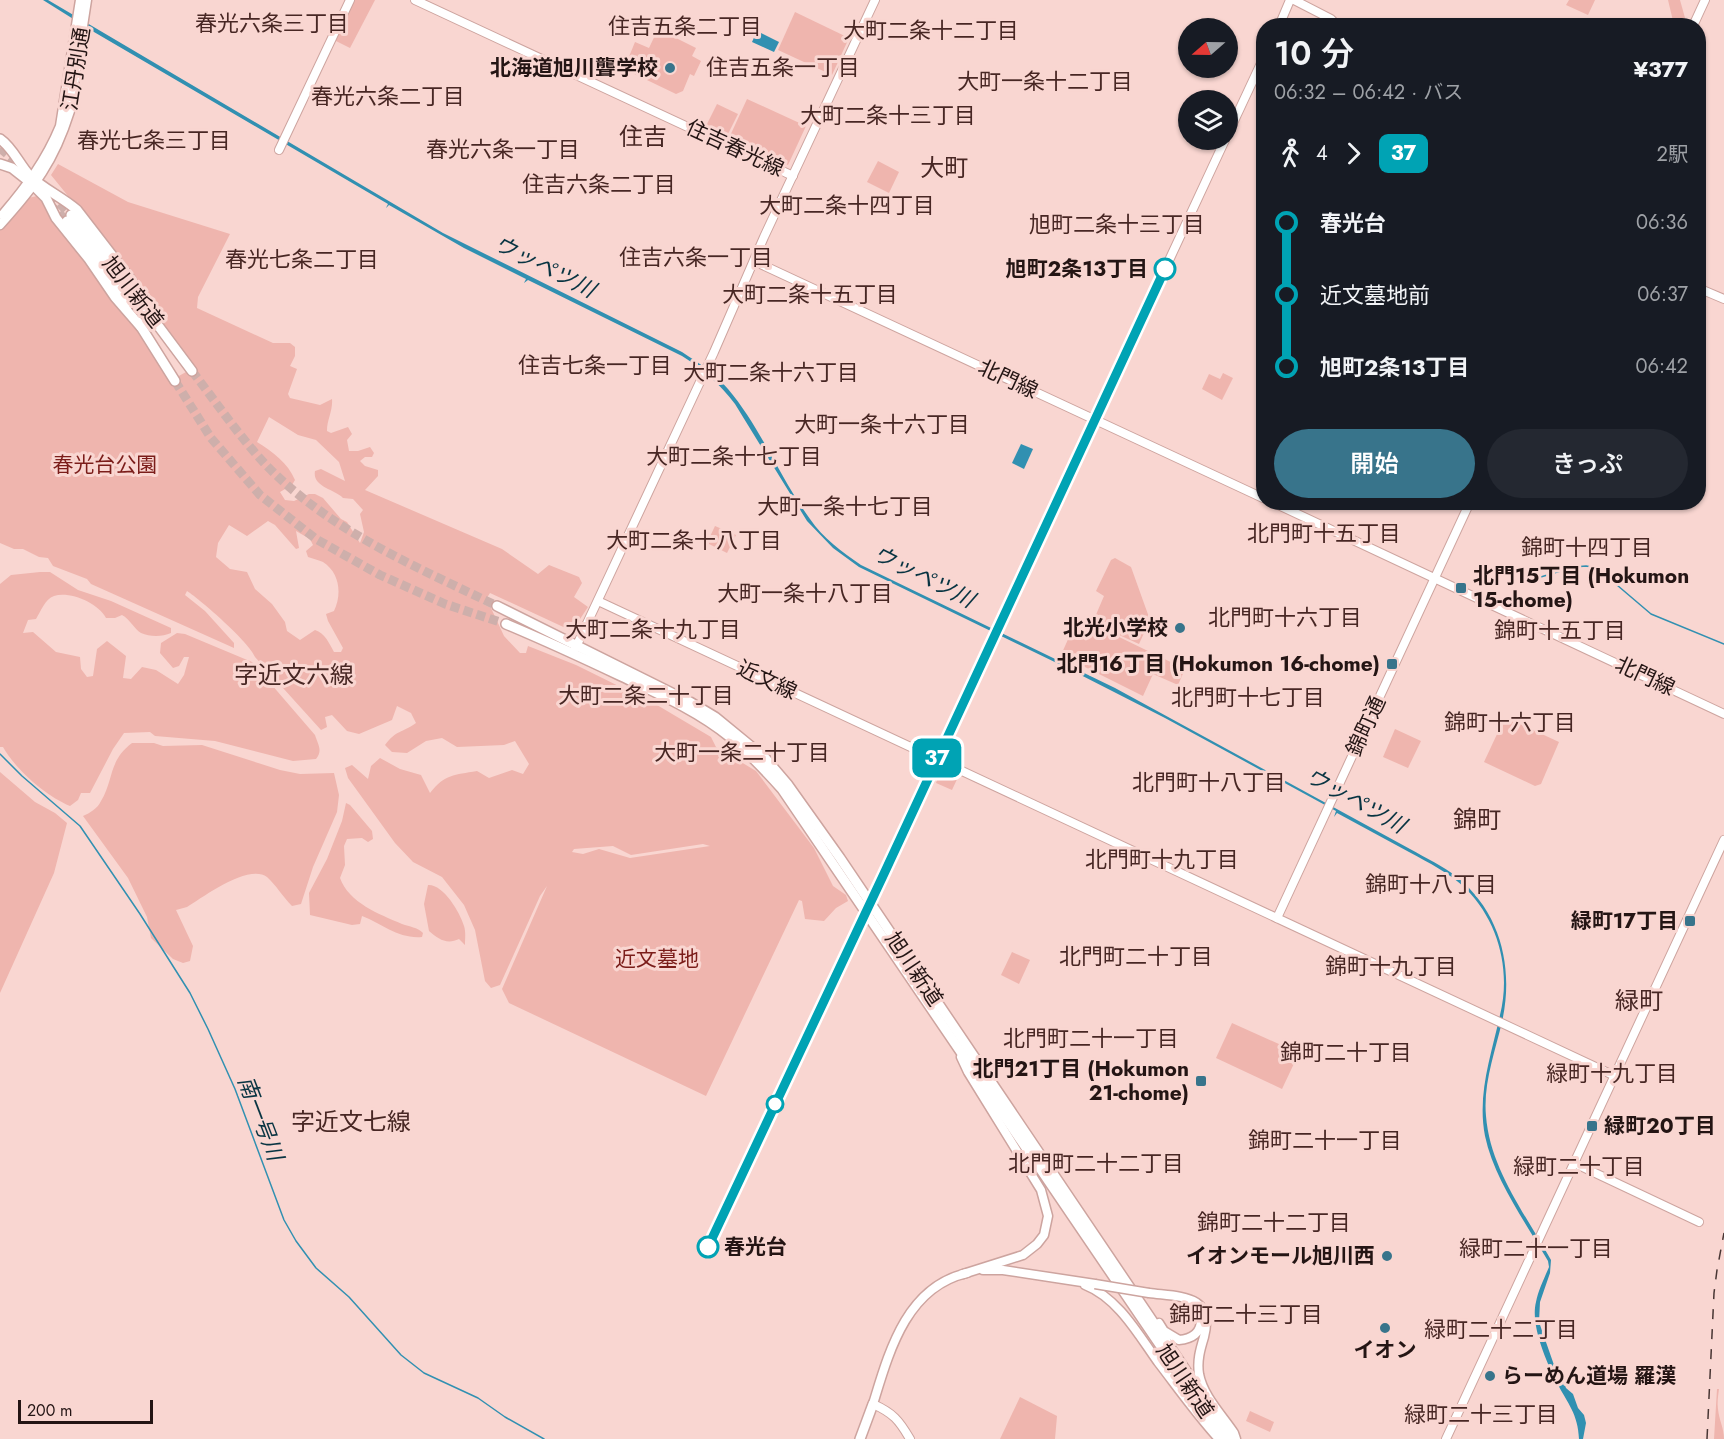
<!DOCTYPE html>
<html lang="ja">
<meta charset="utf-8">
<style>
:root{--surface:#171b24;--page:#242831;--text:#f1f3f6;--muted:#9ea1a6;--accent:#38748b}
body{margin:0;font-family:Jost,"Noto Sans JP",sans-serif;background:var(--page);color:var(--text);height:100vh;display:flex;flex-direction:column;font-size:22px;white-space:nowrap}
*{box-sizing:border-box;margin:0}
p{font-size:20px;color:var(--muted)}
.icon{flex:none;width:33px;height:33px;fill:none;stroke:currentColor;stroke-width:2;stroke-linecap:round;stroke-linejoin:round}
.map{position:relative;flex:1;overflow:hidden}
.panel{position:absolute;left:1256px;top:18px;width:450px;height:492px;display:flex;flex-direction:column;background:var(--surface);border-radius:24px;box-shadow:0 2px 4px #0004}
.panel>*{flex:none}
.badge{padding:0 12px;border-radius:9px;font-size:21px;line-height:39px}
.needle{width:39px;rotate:250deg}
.controls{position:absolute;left:1178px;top:18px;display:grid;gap:12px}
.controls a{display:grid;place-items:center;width:60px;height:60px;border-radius:50%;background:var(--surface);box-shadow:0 2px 4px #0004;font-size:30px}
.scale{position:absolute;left:18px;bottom:15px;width:135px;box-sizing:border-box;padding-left:6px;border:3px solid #241514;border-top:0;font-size:16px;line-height:21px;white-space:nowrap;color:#241514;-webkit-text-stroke:4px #f9d6d1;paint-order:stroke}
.map>.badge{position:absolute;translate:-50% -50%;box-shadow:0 0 0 3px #fff}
.legs{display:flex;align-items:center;gap:9px;height:66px;padding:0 18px;font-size:20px}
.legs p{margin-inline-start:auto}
.overview{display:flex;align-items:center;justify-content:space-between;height:102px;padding:0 18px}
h1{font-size:33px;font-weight:600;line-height:45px}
.cta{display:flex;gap:12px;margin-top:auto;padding:12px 18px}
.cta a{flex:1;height:69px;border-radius:36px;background:var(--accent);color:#fff;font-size:24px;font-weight:600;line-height:69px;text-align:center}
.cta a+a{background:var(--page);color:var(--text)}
ul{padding:0 18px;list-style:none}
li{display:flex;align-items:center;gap:21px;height:72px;font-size:22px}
li i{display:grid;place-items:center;width:9px;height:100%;margin:0 8px;background:currentColor}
li i::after{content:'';width:15px;height:15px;margin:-8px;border:4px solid;border-radius:50%;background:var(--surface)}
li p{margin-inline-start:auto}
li:first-child i{background:linear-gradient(#0000 50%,currentColor 0)}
li:last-child i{background:linear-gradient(currentColor 50%,#0000 0)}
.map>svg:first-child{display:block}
</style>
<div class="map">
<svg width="1724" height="1439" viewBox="0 0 1724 1439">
<rect width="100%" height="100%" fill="#f9d6d1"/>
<g fill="#efb5ae" fill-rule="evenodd">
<path d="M 354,0 L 375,0 L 350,48 L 334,40 Z"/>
<path d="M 1569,0 L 1595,0 L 1588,15 L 1566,5 Z"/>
<path d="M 1668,0 L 1680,0 L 1687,25 L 1674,25 Z"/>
<path d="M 795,12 L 849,38 L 832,75 L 778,50 Z"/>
<path d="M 658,29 L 696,48 L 692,56 L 701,61 L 694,76 L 690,74 L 683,91 L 676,94 L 624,69 L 635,42 L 649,48 Z"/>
<path d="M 747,99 L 806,126 L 788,165 L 729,138 Z"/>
<path d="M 717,104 L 738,114 L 726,138 L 705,128 Z"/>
<path d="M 878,161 L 899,172 L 889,193 L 867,182 Z"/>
<path d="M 58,164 L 128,202 L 230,234 L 198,297 L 197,308 L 273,343 L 290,343 L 295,347 L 295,356 L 290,366 L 297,369 L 288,394 L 290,398 L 320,405 L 332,399 C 333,411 327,419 327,431 L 331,433 L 348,427 L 352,434 L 347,440 L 349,451 L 358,451 L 370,447 L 374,453 L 372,457 L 365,457 L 360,461 L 365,466 L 378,470 L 378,476 L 365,490 L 502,549 L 538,574 L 549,565 L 579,577 L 582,583 L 574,597 L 588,607 L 572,631 L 490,593 L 483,604 L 491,608 L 504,636 L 520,653 L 526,653 L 528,646 L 576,665 L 657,705 L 711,737 L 716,747 L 756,771 L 814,848 L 833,886 L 846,895 L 848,901 L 836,908 L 824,921 L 805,919 L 802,901 L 799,900 L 706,1096 L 509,1003 L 502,989 L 547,886 L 540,896 L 500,985 L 491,988 L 485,981 L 475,930 L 464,905 L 442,877 L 413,862 L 395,843 L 348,778 L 345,768 L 352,765 L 368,779 L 371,766 L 380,758 L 400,769 L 421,775 L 430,793 C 445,774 454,775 477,771 L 489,778 L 512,770 L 523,774 L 529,764 L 515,741 L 504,745 L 457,747 L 442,738 L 426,741 L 407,753 L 392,752 L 385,745 C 396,730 402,733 416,723 L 411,713 L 397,706 L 392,720 L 359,734 L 347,731 L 332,715 L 325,717 L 327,727 L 321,730 L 255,657 C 250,643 201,600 187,591 L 185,595 L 205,611 L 234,643 L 234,648 L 91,584 L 87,579 L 53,566 L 48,558 L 39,557 L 23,549 L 14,549 L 0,543 L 0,228 L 28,198 L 37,196 L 47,207 L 113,300 L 145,340 L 171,384 L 179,380 L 177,377 L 195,367 L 153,312 L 137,281 L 51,175 ZM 269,417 L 298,435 L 316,440 L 339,462 L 345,481 L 321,469 L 315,471 C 312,487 334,489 343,498 L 353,499 L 363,510 L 360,514 L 364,532 L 360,543 L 347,522 L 341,519 L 323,498 L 315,494 L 309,494 L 294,501 L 285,500 L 280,492 L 292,485 L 295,480 C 288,463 273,452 257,442 ZM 268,521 L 275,525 L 296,549 L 299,548 L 296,531 L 310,539 L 313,545 L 306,551 L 308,557 C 313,559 319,560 323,562 C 340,573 342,594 334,611 L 326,614 L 328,621 L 343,648 L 341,652 L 334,652 C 329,643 325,633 315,630 L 300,640 L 287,631 L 285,622 L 272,604 L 255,589 L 247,572 L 230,569 L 216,557 L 218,543 L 229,525 L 247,536 ZM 703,844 L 710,846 L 630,858 L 599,849 L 583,854 L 572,852 L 574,849 L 613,846 L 631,855 Z"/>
<path d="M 1223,373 L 1233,378 L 1222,400 L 1202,389 L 1209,374 L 1220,379 Z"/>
<path d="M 715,526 L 736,535 L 727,553 L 707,543 Z"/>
<path d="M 1115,558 L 1131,567 L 1150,620 L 1139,644 L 1097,625 L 1095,617 L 1104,596 L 1096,591 L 1111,560 Z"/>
<path d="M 40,572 L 50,572 L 78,590 L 111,601 L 171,628 L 171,633 C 162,637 150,637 141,633 C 134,629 130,619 122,615 L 115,618 L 106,618 C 98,603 70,591 54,596 C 45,599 41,611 36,619 L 28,620 L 23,633 L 33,632 L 56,652 L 80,657 L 81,669 L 87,677 L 93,676 L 97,649 L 107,641 L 126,656 L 123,678 L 131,679 L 142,667 L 156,670 L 178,684 L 184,675 L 189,657 L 184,657 L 179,666 L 173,668 L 160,653 L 161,643 L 177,633 L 185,634 L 252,662 L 315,735 C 318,745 323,750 316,759 L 293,761 L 215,741 L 155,736 L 150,732 L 124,733 L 113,749 L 90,793 L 81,793 L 78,800 L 70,806 C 46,796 16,770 3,747 L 0,747 L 0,584 L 11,575 Z"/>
<path d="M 1078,617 L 1185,669 L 1178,685 L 1153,674 L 1143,696 L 1061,655 Z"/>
<path d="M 1505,717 L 1559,742 L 1541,784 L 1535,786 L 1484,762 Z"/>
<path d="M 1395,729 L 1421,741 L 1408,768 L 1383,757 Z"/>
<path d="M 132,743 L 154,743 L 163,746 L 202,745 L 280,770 L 300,774 L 334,773 L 339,795 L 337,812 L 313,867 L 301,904 L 292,906 C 283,897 276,885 267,877 C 249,863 203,897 187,907 L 176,910 L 193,946 L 190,961 L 183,963 L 173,959 L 151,938 L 147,917 L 128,878 L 83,816 C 90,813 98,808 101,801 C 114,780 108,761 132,743 Z"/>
<path d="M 948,770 L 959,775 L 952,790 L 936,783 L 940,772 Z"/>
<path d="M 0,772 L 35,802 L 55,813 L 67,823 L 54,873 L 0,993 Z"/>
<path d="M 346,803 L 350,805 L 372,831 L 373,839 L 368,842 L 362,838 L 347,839 L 344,846 L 345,865 L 340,878 C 349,903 379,914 402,924 C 410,927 417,927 423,933 L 422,937 C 398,939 383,924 362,916 L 360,924 L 352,925 L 310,915 L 309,893 L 327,859 L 342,821 Z"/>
<path d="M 428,885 C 443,884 460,912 464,926 C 466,932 465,939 465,945 L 459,939 C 447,945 438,939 429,931 L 424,904 Z"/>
<path d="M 1012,952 L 1030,960 L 1019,984 L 1001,975 Z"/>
<path d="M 1232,1023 L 1299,1053 L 1282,1089 L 1216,1058 Z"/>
<path d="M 1717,1389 L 1719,1389 C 1718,1396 1717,1403 1718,1409 C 1719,1420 1724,1428 1724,1439 L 1714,1439 Z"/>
<path d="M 1020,1397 L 1057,1416 L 1055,1439 L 1000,1439 Z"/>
<path d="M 1250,1411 L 1274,1422 L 1270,1432 L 1246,1421 Z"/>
</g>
<g fill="#3190b1">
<path d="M 43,0 L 48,0 L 443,233 L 682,352 C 699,363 715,374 728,389 C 761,428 780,478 810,519 C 823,538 842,552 861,565 L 1115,688 L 1410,849 C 1426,858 1443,866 1457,877 C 1501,913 1514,968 1502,1022 C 1495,1052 1483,1084 1486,1116 C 1490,1169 1526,1215 1551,1260 L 1550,1273 L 1540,1302 L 1539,1322 L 1554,1365 L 1561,1375 L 1566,1388 L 1573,1394 L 1578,1408 L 1584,1415 L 1586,1423 L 1583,1439 L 1579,1439 C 1578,1414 1568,1404 1557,1383 C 1547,1363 1530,1325 1536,1302 C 1538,1291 1544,1279 1549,1267 L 1548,1261 C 1526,1223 1494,1179 1485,1136 C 1477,1094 1491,1056 1500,1015 C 1511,971 1499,922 1466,889 C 1450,873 1429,863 1409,852 C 1385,839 1361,826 1337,813 L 1334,817 L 1336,811 L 1165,718 L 1065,667 L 859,567 L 833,548 L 807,521 L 735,404 C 720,384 703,369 682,356 L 528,280 L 524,283 L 526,279 L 464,248 L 389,205 L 386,208 L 388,204 L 94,32 Z"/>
<path d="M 757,31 L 779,42 L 774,52 L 752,42 Z"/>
<path d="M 1021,444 L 1033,449 L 1024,469 L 1012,463 Z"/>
</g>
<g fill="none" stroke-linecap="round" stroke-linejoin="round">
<g stroke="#3190b1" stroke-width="1.5">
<path d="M 1524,582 L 1574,567 L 1586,566 L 1597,568 L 1651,614 L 1724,644"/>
<path d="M 0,754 L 22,776 L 80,826 L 140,914 L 190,993 L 208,1029 L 235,1089 L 284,1220 L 296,1241 L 316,1268 L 349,1297 L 401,1355 L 424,1373 L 478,1398 L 505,1417 L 544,1439"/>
</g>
<g stroke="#ceafab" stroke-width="9" stroke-dasharray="9 4.5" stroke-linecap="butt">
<path d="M 0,148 L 21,166"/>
<path d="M 50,194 L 71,215"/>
<path d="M 49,204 L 67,221"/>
<path d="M 192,371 C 216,402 241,439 268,467 C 332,532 417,567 497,606"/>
<path d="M 175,381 L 211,438 L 260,495 L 316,539 L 380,575 L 445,604 L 506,624"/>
</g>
<defs>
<g id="secondary">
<path d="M 415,0 L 793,176"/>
<path d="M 1294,0 L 1331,19 L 1338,26"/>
<path d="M 1279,26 L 1290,0"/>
<path d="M 1693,26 L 1705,0"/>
<path d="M 1227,136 L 1263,59"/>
<path d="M 279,150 L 350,0"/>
<path d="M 754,261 L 1263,498"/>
<path d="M 1698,288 L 1724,299"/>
<path d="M 1272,502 L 1724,714"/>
<path d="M 598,601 L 1615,1076"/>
<path d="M 575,649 L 714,352 L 764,237 L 875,0"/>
<path d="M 870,903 L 1225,140"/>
<path d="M 1277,918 L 1470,502"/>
<path d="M 1574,1163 L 1699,1222"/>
<path d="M 873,1404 C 893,1413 899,1420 910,1439"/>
<path d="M 1446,1439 L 1724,840"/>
</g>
<g id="primary">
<path d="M 2,215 C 26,187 46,160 60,126 L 80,0"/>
<path d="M 0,225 C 35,186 54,162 70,111 L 87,0"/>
<path d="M 961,1057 L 968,1072 L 1041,1190 L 1048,1216 L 1044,1235 L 1037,1244 L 1023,1255 L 963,1274"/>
<path d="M 983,1270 L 1003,1270 L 1095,1284"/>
<path d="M 1085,1285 C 1118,1298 1138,1334 1158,1362 C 1178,1388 1197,1415 1219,1439"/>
<path d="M 1149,1293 C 1180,1297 1215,1294 1204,1337 C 1200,1350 1197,1361 1199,1374 C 1203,1396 1222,1415 1234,1433 L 1236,1439"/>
<path d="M 1159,1323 L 1164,1331 L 1179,1340 C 1192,1339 1201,1333 1201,1320"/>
<path d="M 873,1404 C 889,1352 906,1287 967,1273"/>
</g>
<g id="highway">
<path d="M 0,139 C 13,148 19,164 30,176 C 45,190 62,197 77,210 L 131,280 L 144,307"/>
<path d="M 0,164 L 12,168 L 26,179"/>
<path d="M 36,188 L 46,198 L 56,218 L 89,259 L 115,297 L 141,327"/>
<path d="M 71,215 L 124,281"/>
<path d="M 67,221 L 109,274 L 128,305"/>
<path d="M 142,304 L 192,371"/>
<path d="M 138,322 L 175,381"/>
<path d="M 497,606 L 690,702 L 715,717 L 765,758 L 788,785 L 840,858 L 1232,1439"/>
<path d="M 506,624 C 544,640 581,657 619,675 C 657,693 697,710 730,737 C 749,753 765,770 782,789 L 1224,1439"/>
<path d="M 860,1439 L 873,1404"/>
</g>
</defs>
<use href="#secondary" stroke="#cda49f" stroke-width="10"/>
<use href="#primary" stroke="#cda49f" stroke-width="11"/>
<use href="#highway" stroke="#cda49f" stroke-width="12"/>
<use href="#secondary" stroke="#fff" stroke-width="8"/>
<use href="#primary" stroke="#fff" stroke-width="8"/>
<use href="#highway" stroke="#fff" stroke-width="9"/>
<path stroke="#483634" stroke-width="1.5" stroke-dasharray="10 10" stroke-linecap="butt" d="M 1707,1439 L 1714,1293 L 1717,1270 L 1724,1233"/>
<defs>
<path id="primary-bridge" d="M 1095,1284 L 1149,1293"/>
</defs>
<use href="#primary-bridge" stroke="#cda49f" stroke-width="11" stroke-linecap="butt"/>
<use href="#primary-bridge" stroke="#fff" stroke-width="8"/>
</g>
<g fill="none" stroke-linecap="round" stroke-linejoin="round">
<defs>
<path id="line-1" d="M 708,1247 L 882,878 L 1165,269"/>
</defs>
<use href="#line-1" stroke="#fff" stroke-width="14"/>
<use href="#line-1" stroke="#00a3b4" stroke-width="9"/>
</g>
<g fill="#38748b" stroke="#f9d6d1" stroke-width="2">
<circle cx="670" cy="68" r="6"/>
<rect x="1455" y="582" width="12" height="12" rx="3"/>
<circle cx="1180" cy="628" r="6"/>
<rect x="1386" y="658" width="12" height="12" rx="3"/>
<rect x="1684" y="915" width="12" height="12" rx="3"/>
<rect x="1195" y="1075" width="12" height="12" rx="3"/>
<rect x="1586" y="1120" width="12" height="12" rx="3"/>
<circle cx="1387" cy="1256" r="6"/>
<circle cx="1385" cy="1328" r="6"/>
<circle cx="1490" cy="1376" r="6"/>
</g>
<g fill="#fff" stroke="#00a3b4" stroke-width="3">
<circle cx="1165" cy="269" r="10"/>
<circle cx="775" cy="1104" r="8"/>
<circle cx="708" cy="1247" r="10"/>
</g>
<g text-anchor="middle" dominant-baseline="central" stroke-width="6" stroke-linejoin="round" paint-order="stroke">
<g font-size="21" font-weight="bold" fill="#241514" stroke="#f9d6d1" text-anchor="end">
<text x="658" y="68">北海道旭川聾学校</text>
<text x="1473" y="576" text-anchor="start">北門15丁目 (Hokumon<tspan x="1473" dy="24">15-chome)</tspan></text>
<text x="1168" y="628">北光小学校</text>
<text x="1380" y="664">北門16丁目 (Hokumon 16-chome)</text>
<text x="1678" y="921">緑町17丁目</text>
<text x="1189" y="1069">北門21丁目 (Hokumon<tspan x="1189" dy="24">21-chome)</tspan></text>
<text x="1604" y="1126" text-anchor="start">緑町20丁目</text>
<text x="1375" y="1256">イオンモール旭川西</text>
<text x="1385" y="1350" text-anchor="middle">イオン</text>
<text x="1502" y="1376" text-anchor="start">らーめん道場 羅漢</text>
</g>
<g font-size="21" fill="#241514" stroke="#f9d6d1">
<text transform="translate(76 69) rotate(-81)">江丹別通</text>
<text transform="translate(735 148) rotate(25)">住吉春光線</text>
<text transform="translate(133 292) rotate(52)">旭川新道</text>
<text transform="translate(1008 379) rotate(25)">北門線</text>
<text transform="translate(1645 676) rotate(25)">北門線</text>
<text transform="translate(767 680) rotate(25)">近文線</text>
<text transform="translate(1366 726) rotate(-65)">錦町通</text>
<text transform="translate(914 969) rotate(56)">旭川新道</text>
<text transform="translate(1185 1381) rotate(56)">旭川新道</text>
</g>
<g font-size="21" font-weight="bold" fill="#241514" stroke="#f9d6d1" text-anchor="end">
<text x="1148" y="269">旭町2条13丁目</text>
<text x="724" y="1247" text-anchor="start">春光台</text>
</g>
<g font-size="21" fill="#7b1d1a" stroke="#f9d6d1">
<text x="105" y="465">春光台公園</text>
<text x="657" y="959">近文墓地</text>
</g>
<g font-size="22" fill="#482724" stroke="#f9d6d1">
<text x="272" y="23">春光六条三丁目</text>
<text x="685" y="26">住吉五条二丁目</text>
<text x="931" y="30">大町二条十二丁目</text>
<text x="783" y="67">住吉五条一丁目</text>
<text x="1045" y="81">大町一条十二丁目</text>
<text x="388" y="96">春光六条二丁目</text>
<text x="888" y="115">大町二条十三丁目</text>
<text x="154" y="140">春光七条三丁目</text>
<text x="503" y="149">春光六条一丁目</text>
<text x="599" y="184">住吉六条二丁目</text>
<text x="847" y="205">大町二条十四丁目</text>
<text x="1117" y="224">旭町二条十三丁目</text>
<text x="696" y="257">住吉六条一丁目</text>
<text x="302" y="259">春光七条二丁目</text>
<text x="810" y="294">大町二条十五丁目</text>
<text x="595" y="365">住吉七条一丁目</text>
<text x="771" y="372">大町二条十六丁目</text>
<text x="882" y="424">大町一条十六丁目</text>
<text x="734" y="456">大町二条十七丁目</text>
<text x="845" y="506">大町一条十七丁目</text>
<text x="1324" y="533">北門町十五丁目</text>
<text x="694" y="540">大町二条十八丁目</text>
<text x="1587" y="547">錦町十四丁目</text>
<text x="805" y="593">大町一条十八丁目</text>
<text x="1285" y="617">北門町十六丁目</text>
<text x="653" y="629">大町二条十九丁目</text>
<text x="1560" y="630">錦町十五丁目</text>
<text x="646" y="695">大町二条二十丁目</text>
<text x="1248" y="697">北門町十七丁目</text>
<text x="1510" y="722">錦町十六丁目</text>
<text x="742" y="752">大町一条二十丁目</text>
<text x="1209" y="782">北門町十八丁目</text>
<text x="1162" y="859">北門町十九丁目</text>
<text x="1431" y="884">錦町十八丁目</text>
<text x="1136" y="956">北門町二十丁目</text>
<text x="1391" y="966">錦町十九丁目</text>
<text x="1091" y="1038">北門町二十一丁目</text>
<text x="1346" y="1052">錦町二十丁目</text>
<text x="1612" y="1073">緑町十九丁目</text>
<text x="1325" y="1140">錦町二十一丁目</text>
<text x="1096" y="1163">北門町二十二丁目</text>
<text x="1579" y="1166">緑町二十丁目</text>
<text x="1274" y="1222">錦町二十二丁目</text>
<text x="1536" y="1248">緑町二十一丁目</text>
<text x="1246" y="1314">錦町二十三丁目</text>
<text x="1501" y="1329">緑町二十二丁目</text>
<text x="1481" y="1414">緑町二十三丁目</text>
</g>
<g font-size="22" font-style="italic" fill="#083442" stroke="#f9d6d1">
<text transform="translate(545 266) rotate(27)">ウッペツ川</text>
<text transform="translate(924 576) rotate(27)">ウッペツ川</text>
<text transform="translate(1356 800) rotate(29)">ウッペツ川</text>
<text transform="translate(261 1118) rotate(69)">南一号川</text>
</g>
<g font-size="24" fill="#482724" stroke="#f9d6d1">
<text x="643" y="136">住吉</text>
<text x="944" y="167">大町</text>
<text x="294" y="674">字近文六線</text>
<text x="1477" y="819">錦町</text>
<text x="1639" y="1000">緑町</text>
<text x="351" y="1121">字近文七線</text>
</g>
</g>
</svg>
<div class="controls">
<a><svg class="needle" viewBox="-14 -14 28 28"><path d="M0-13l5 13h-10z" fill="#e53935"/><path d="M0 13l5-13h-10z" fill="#9ea1a6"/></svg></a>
<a><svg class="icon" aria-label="layers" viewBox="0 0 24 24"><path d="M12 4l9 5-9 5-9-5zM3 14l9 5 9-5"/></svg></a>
</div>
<div class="scale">200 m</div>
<b class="badge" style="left:937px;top:758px;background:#00a3b4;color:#fff">37</b>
<section class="panel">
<div class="overview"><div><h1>10 分</h1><p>06:32 – 06:42 · バス</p></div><b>¥377</b></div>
<div class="legs"><svg class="icon" aria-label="walk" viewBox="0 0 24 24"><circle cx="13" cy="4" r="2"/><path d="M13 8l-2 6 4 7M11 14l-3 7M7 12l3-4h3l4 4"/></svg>4<svg class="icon" aria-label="forward" viewBox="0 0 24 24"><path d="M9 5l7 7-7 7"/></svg><b class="badge" style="background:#00a3b4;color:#fff">37</b><p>2駅</p></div>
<ul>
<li><i style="color:#00a3b4"></i><b>春光台</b><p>06:36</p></li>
<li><i style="color:#00a3b4"></i><span>近文墓地前</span><p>06:37</p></li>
<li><i style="color:#00a3b4"></i><b>旭町2条13丁目</b><p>06:42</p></li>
</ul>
<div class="cta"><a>開始</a><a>きっぷ</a></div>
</section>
</div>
